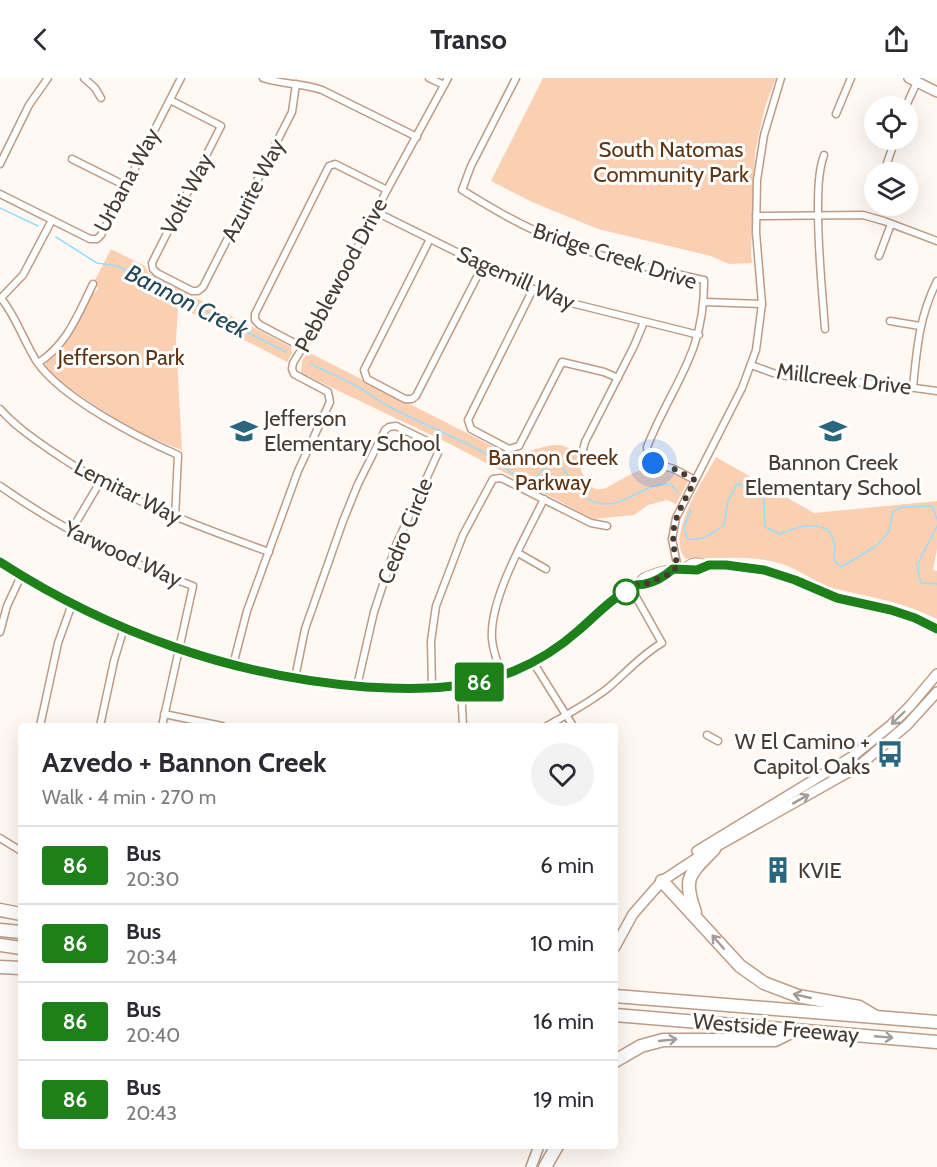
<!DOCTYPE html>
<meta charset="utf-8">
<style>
:root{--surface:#fff;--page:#f2f2f3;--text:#2b2b33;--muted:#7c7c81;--line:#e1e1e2}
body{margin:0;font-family:Cabin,sans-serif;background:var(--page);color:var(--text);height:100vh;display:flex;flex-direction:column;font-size:22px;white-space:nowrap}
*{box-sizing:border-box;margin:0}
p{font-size:20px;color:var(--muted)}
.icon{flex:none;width:33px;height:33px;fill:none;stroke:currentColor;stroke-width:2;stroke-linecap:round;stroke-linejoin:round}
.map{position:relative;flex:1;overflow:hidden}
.sheet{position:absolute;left:18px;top:645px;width:600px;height:426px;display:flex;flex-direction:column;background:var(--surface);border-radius:6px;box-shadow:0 6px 24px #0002}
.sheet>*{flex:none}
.badge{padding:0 12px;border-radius:4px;font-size:21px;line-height:39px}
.buttons{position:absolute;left:864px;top:18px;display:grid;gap:12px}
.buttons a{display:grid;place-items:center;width:54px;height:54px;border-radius:50%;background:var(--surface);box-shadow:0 6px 24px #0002;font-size:30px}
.you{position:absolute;width:30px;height:30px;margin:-15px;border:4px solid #fff;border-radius:50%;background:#1a73e8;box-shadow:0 0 0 9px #1a73e833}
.map>.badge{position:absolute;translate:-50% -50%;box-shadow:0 0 0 3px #fff}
.round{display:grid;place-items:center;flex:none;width:63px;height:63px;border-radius:32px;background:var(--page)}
.overview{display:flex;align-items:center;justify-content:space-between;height:102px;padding:0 24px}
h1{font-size:28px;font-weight:700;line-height:45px}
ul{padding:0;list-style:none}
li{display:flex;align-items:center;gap:18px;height:78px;padding:0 24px;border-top:2px solid var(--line)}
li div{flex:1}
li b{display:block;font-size:22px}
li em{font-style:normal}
li .badge{min-width:66px;font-weight:700;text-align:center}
header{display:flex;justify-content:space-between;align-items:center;height:78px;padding:0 24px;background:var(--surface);font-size:27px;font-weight:700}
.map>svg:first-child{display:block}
</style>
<header><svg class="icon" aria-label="back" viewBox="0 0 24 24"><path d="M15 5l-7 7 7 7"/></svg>Transo<svg class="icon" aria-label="share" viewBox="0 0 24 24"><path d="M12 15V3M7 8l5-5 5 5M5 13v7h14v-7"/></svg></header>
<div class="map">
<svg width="937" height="1089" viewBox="0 0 937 1089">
<rect width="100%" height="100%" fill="#fff8f3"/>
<g fill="#fbcfb2">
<path d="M 543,0 L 776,0 L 765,29 L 755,74 L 751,179 L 753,185 L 729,186 L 711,178 L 598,151 L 532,124 L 491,103 Z"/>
<path d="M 111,171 L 145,188 L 148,195 L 291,269 L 292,275 L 287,284 L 178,228 L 176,262 L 182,372 C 144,359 111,339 78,316 C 67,309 52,301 45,289 L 46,284 L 68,261 L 88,220 L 98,211 L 95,202 Z"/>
<path d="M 308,274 L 498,371 C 505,372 514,376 521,375 C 544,371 554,360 576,374 C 593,447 615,390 652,391 C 665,391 677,398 689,402 L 676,426 L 667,422 L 648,427 L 634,437 L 593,441 L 450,366 L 301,295 L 302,283 Z"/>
<path d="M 716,379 L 814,435 L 937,423 L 937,471 L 933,492 L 937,493 L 937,541 C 901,523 874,520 836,511 C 817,506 801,492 782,486 C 751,476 718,481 686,481 C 664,459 704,401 716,379 Z"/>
</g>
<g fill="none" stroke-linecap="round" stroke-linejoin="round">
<g stroke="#9addf9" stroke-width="1.5">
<path d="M 0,130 L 38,148"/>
<path d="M 56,159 L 97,185 L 118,188 L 286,274"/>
<path d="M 311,286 C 327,294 344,301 360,310 C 370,316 380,324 390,329 C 420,345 451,357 481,373 C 493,380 514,400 528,401 C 541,402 545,381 557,386 C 570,390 571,419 598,425 C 625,432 647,401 671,407 L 678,414"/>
<path d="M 691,432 C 686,443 681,450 688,461 C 703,464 712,455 724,447 L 728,423 L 738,405 L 756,414 L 764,421 L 765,449 L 780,456 C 800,448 810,444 829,452 L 835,466 L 834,482 L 841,489 L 875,469 L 889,454 L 893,434 L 901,429 L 932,428 L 937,441"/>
<path d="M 937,448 L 917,487 L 921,505 L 937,506"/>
</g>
<defs>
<g id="minor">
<path d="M 84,0 L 95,10 L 101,20"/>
<path d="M 263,0 C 283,7 303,5 322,12 L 417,59"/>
<path d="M 429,0 L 444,7"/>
<path d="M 516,0 L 471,88 L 462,112 C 493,131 523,149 557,162 C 604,181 655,191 704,202 C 705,276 672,306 647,369 L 648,379 L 653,385 L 674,391 L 695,402"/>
<path d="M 170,22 L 221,48 L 152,185 L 153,191 L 157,195 L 192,213 L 198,213 L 203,209 L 292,34 L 296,6"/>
<path d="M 906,28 L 917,4"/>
<path d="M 836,36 L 851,0"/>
<path d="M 824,77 C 818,94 818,115 818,133 C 818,173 822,211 825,251"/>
<path d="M 72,81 L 126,108"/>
<path d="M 0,86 L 29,27 L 48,0"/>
<path d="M 886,88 L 895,62"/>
<path d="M 0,116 L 90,161 L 97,161 L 101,157 L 181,0"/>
<path d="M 376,134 L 521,206 L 559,222 L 699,257"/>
<path d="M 756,138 L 863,137 L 884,143 L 937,163"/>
<path d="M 430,161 L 364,292 L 367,301 L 405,321 L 412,321 L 416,318 L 483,187"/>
<path d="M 879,178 L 891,146"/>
<path d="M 533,211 L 468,342 L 471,351 L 509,371 L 519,368 L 562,284 L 604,294 L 618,300"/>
<path d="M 1,220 C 17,240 24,264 37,284 C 62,320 137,359 178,377 L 175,440"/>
<path d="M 0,221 L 23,197 L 52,142"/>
<path d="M 704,224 L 762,226"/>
<path d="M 890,243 L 920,248"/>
<path d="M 302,269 L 260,247 L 255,242 L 255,236 L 329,88 L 335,86 L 387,112"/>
<path d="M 38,285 C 67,267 78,236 93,206"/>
<path d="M 751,287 L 776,296 L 798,300 L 893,307 L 937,313"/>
<path d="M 913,309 C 917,270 919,239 937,203"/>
<path d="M 0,331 C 15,348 34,361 53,374 C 120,420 194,447 269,474"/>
<path d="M 582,376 L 585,364 L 634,268 L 644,244"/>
<path d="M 0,408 C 60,450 124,483 193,508 L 162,648"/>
<path d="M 71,453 L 100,404"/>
<path d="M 518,475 L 546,491"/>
<path d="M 678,491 L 672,461 L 676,440 L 742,310 L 756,272 L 762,226 L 756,154 L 757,102 L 764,57 L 781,0"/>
<path d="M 0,554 L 7,528 L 21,498"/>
<path d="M 533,584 L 573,648"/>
<path d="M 233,587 L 247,533 L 298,393 L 330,324 L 328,314 L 294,296 L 292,291 L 293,285 L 322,238 L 387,112 L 448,0"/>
<path d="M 502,597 C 498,586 493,574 492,561 C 489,521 526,458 544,421"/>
<path d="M 295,600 L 305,551 L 343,443 L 358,406 L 385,352 L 389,349 L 396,348 L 433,366 L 438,375 L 396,467 L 374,534 L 357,608"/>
<path d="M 461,608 L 463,648"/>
<path d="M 432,611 L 431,563 L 436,528 L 463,457 L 493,401 L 501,400 L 591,445 L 607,448"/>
<path d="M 164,636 L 222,648"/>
<path d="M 40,648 L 58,565 L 72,526"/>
<path d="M 100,648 L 114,583 L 124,550"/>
<path d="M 547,648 C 568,636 589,625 608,610 C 626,595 641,577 662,565 L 631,510"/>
<path d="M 707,657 L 718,663"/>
<path d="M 0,760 L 21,773"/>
</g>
<g id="tertiary">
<path d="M 0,484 C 110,555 236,599 367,609 C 417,612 467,612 515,593 C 551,577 573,554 603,530 C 613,522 623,516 633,509 C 637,507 640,503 643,500 C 654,494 671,490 683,490 C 693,491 699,493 709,487"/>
<path d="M 685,490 C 694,481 699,485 709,487 C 715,488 722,487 728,487 C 740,488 752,489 764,492 C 790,498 812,512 837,520 C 872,531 904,532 937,551"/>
<path d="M 636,507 L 646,506 L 670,494"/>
</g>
<g id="secondary">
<path d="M 909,0 L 937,14"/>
<path d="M 697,773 L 853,678 L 891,647 L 910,628 L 937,596"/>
<path d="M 615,869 L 633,836 L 662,803 L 703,776 L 859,688 L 907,647 L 937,614"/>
<path d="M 531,1089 L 539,1068"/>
</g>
<g id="motorway">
<path d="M 662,803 L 740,888 L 764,905 L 798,918 L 859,929 L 874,938"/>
<path d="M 0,832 L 21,836"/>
<path d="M 695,834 C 682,799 690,796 714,771"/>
<path d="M 0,852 L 21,854"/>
<path d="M 0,867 L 21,870"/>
<path d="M 0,889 L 21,890"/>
<path d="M 615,918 L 937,944"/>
<path d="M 615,937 L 937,964"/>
<path d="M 615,983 L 641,968 L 663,962 L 775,962 L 795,952"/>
<path d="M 545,1089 L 557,1068"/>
</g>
</defs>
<use href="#minor" stroke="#bc9c87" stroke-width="9"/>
<use href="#tertiary" stroke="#bc9c87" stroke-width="10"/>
<use href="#secondary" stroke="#bc9c87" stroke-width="12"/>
<use href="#motorway" stroke="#bc9c87" stroke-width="15"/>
<use href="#minor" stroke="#fff" stroke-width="6"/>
<use href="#tertiary" stroke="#fff" stroke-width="8"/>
<use href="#secondary" stroke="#fff" stroke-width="9"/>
<use href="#motorway" stroke="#fff" stroke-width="12"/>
</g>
<defs><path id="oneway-shaft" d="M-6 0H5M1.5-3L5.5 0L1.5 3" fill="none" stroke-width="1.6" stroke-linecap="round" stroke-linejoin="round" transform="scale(1.5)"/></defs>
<g stroke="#a39c98">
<use href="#oneway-shaft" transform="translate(898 640) rotate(136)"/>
<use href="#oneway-shaft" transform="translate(801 721) rotate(-29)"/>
<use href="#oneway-shaft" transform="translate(718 864) rotate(-131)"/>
<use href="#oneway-shaft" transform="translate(802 918) rotate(-167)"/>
<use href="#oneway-shaft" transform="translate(884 959) rotate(5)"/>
<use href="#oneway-shaft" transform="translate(668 962) rotate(-6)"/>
</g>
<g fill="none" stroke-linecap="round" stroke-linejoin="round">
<defs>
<path id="line" d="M 0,484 C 110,555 235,599 366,609 C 417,612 466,612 514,593 C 538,583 560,569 579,552 C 592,541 603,529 617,519 C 623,516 630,509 636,507 C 639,506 642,507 645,506 C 655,504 665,498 673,491 L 697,492 L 709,487 L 726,487 L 764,492 L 795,502 L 837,520 L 891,532 L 915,540 L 937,551"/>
</defs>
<use href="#line" stroke="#fff" stroke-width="14"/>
<use href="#line" stroke="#1e8019" stroke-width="9"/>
<path stroke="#473a31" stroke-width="6" stroke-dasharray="0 10.8" d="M 626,514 L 622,516 L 636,507 L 646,506 L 667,497 L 673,491 L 678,490 C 667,447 676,440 695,402 L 674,391 L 653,385"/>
</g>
<defs>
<symbol id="school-bare" viewBox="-9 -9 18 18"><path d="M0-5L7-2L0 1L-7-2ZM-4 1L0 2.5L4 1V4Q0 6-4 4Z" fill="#2a677e" stroke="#fff" stroke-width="2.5" paint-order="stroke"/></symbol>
<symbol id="bus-bare" viewBox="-9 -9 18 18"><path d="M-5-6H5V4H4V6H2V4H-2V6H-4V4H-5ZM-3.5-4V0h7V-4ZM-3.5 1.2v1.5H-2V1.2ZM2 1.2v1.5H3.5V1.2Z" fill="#2a677e" stroke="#fff" stroke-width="2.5" paint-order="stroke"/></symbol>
<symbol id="building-bare" viewBox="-9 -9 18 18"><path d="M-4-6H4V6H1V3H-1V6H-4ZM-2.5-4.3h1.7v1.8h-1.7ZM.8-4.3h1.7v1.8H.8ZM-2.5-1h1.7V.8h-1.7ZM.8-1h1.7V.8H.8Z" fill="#2a677e" stroke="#fff" stroke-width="2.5" paint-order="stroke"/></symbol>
</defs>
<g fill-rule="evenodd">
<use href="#school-bare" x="225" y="334" width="38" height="38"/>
<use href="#school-bare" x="814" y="334" width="38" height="38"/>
<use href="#bus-bare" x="871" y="657" width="38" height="38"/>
<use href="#building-bare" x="759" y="773" width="38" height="38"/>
</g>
<circle fill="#fff" stroke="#1e8019" stroke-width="3" cx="626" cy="514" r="12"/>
<g text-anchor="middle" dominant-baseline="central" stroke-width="6" stroke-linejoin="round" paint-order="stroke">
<g font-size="22" fill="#5e3413" stroke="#fff">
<text x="671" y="71">South Natomas<tspan x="671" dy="25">Community Park</tspan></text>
<text x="121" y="279">Jefferson Park</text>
<text x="553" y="379">Bannon Creek<tspan x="553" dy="25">Parkway</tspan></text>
</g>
<g font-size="22" fill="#473a31" stroke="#fff">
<text transform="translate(127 102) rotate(-62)">Urbana Way</text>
<text transform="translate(253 112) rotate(-63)">Azurite Way</text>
<text transform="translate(187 116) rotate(-63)">Volti Way</text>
<text transform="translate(615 178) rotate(18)">Bridge Creek Drive</text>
<text transform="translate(341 197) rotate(-62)">Pebblewood Drive</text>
<text transform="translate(516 200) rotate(24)">Sagemill Way</text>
<text transform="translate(844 301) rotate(7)">Millcreek Drive</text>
<text transform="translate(128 414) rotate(27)">Lemitar Way</text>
<text transform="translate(405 453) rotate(-68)">Cedro Circle</text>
<text transform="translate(123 476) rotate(25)">Yarwood Way</text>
<text transform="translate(776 950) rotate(5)">Westside Freeway</text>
</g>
<g font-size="22" fill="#473a31" stroke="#fff" text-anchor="start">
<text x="264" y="340">Jefferson<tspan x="264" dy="25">Elementary School</tspan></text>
<text x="833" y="384" text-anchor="middle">Bannon Creek<tspan x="833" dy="25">Elementary School</tspan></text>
<text x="870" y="663" text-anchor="end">W El Camino +<tspan x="870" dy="25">Capitol Oaks</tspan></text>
<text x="798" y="792">KVIE</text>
</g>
<g font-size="24" font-style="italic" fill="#224858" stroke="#fff">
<text transform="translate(187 223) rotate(27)">Bannon Creek</text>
</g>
</g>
</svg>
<div class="buttons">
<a><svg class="icon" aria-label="locate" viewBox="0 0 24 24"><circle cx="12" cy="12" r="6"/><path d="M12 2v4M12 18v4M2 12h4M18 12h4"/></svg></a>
<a><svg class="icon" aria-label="layers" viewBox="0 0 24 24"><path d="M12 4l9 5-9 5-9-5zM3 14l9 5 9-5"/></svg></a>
</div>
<div class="you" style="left:653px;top:385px"></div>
<b class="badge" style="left:479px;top:604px;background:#1e8019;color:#fff">86</b>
<section class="sheet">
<div class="overview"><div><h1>Azvedo + Bannon Creek</h1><p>Walk · 4 min · 270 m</p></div><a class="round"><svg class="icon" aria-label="heart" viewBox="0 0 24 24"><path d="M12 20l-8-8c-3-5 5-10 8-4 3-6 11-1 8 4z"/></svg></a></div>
<ul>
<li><span class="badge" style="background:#1e8019;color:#fff">86</span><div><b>Bus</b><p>20:30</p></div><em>6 min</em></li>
<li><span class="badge" style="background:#1e8019;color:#fff">86</span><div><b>Bus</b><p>20:34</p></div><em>10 min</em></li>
<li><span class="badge" style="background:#1e8019;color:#fff">86</span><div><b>Bus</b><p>20:40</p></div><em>16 min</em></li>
<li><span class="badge" style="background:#1e8019;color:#fff">86</span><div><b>Bus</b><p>20:43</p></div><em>19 min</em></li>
</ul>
</section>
</div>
